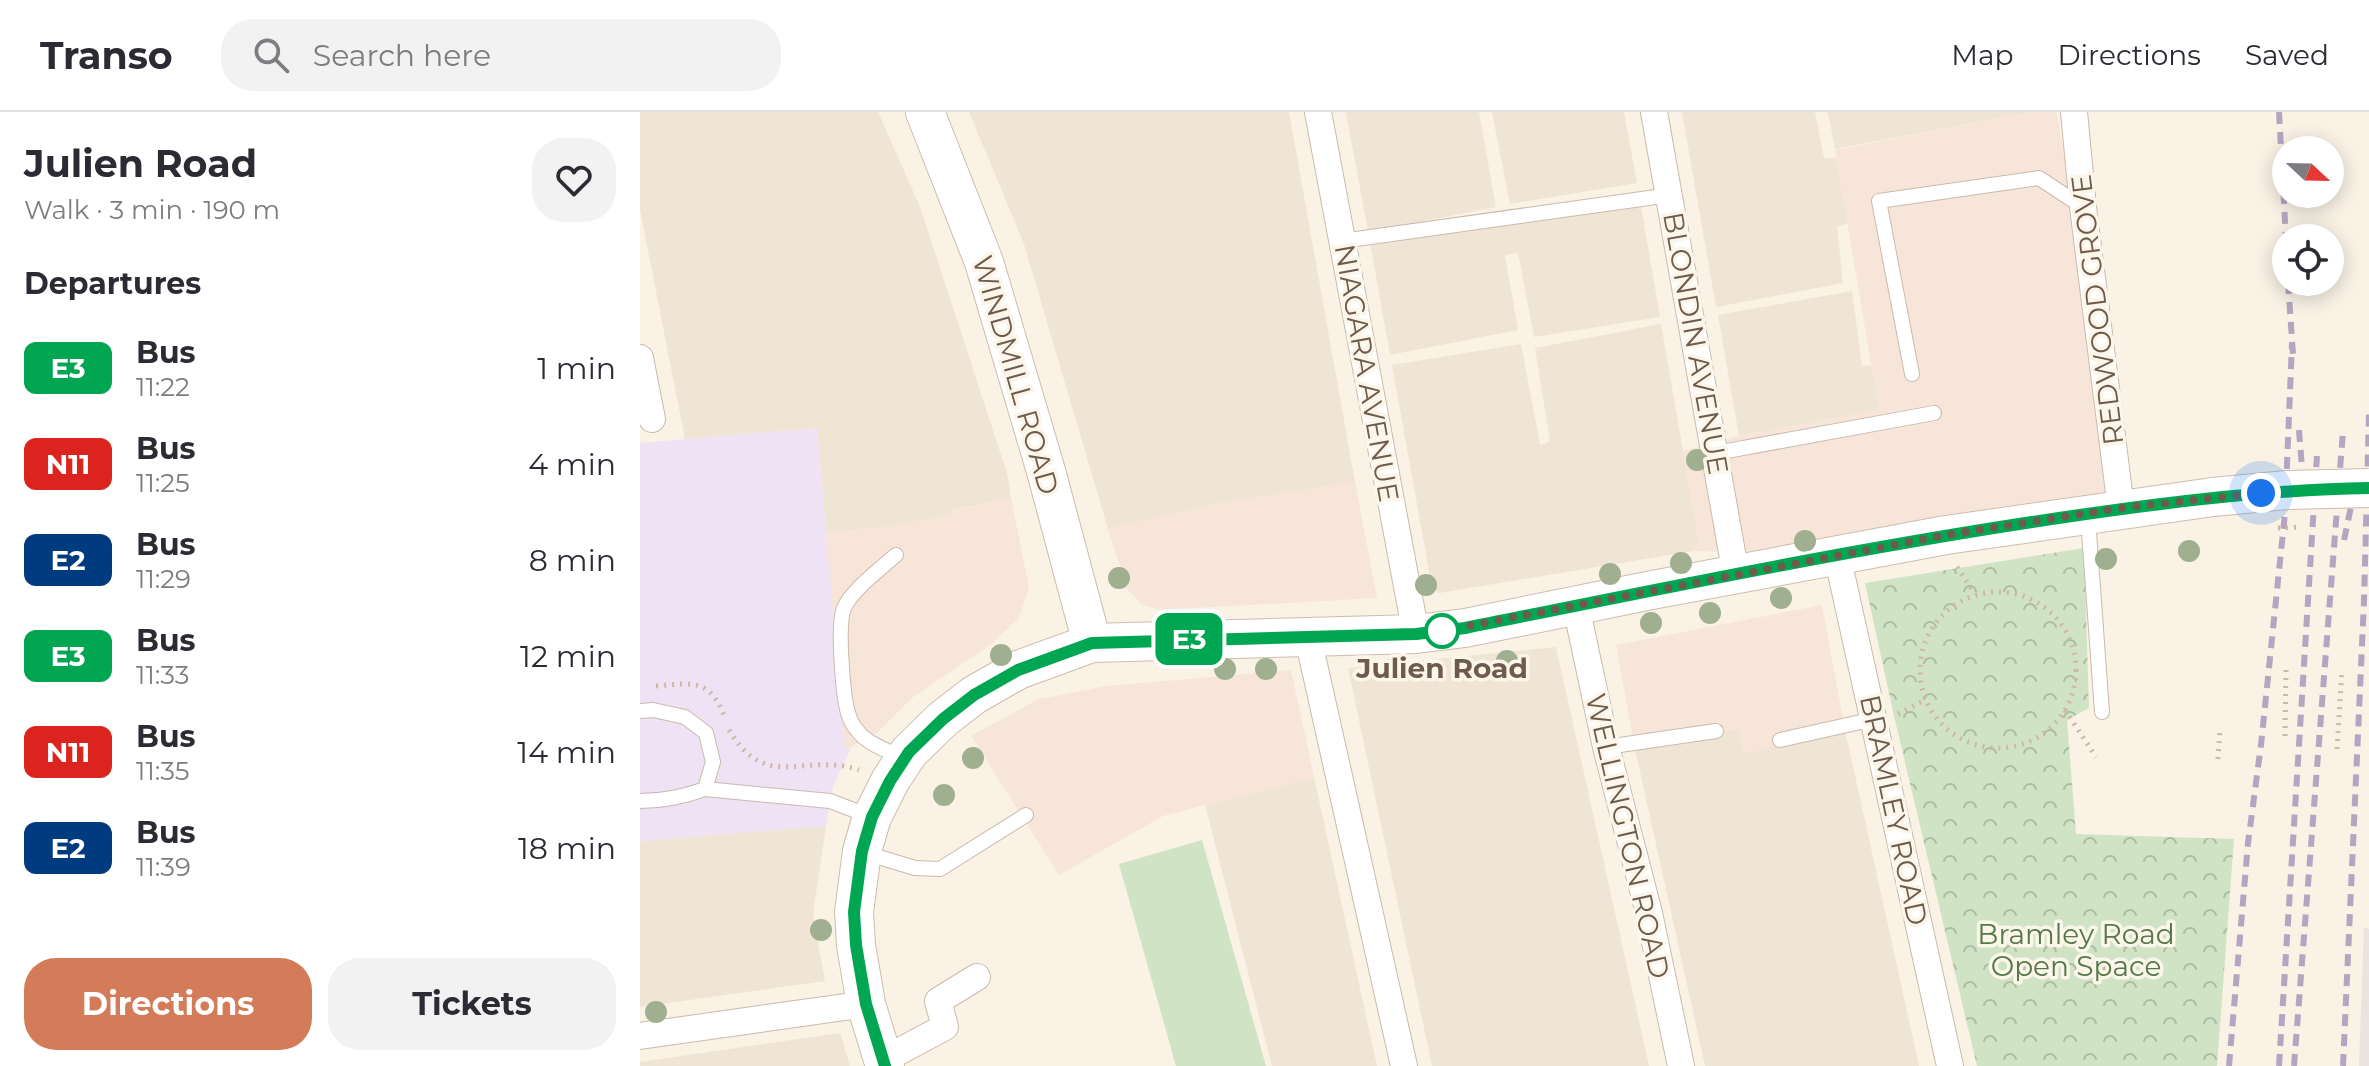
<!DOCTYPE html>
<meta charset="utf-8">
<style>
:root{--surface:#fff;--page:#f2f2f3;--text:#2b2b33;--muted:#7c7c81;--line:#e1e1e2;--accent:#d47c59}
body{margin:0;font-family:Montserrat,sans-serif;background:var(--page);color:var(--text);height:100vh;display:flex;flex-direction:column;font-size:30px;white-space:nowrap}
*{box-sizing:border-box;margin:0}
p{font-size:26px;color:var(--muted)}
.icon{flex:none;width:44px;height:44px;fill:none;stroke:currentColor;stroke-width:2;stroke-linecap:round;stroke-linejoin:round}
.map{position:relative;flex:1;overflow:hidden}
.sheet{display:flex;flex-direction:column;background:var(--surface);width:640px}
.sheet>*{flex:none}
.badge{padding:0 16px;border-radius:12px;font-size:28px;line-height:52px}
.needle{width:52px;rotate:112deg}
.tools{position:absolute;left:1632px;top:24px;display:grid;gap:16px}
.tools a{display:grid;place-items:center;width:72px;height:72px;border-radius:50%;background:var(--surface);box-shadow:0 4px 20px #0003;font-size:40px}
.you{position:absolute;width:40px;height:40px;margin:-20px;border:6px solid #fff;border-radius:50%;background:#1a73e8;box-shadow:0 0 0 12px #1a73e833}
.map>.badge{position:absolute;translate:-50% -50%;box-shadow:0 0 0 4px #fff}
h2{padding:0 24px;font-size:30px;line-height:72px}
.round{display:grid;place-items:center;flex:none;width:84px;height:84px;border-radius:32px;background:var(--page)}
.head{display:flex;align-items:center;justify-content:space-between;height:136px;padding:0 24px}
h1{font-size:38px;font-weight:700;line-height:60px}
.action{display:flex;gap:16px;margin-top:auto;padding:16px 24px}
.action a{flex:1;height:92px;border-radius:32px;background:var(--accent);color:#fff;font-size:32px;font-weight:700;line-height:92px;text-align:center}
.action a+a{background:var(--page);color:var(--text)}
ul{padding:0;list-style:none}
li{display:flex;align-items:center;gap:24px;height:96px;padding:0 24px}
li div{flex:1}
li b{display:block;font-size:30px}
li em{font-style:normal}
li .badge{min-width:88px;font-weight:700;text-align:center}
header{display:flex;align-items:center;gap:48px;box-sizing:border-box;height:112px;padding:0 40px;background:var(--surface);border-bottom:2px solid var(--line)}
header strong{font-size:38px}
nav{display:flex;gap:44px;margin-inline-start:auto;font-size:28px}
.search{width:560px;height:72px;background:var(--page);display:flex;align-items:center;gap:20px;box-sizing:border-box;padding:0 28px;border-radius:32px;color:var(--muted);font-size:30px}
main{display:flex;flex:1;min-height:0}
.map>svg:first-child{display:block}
</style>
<header>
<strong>Transo</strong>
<div class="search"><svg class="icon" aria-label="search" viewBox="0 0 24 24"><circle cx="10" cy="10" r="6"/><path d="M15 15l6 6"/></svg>Search here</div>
<nav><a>Map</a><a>Directions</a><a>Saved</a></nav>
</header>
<main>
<section class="sheet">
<div class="head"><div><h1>Julien Road</h1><p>Walk · 3 min · 190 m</p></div><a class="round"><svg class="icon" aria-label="heart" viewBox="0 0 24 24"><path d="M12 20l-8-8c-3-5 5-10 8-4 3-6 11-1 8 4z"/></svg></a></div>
<h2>Departures</h2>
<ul>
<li><span class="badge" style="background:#00a651;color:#fff">E3</span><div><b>Bus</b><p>11:22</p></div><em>1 min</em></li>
<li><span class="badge" style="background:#dc241f;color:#fff">N11</span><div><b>Bus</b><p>11:25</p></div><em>4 min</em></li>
<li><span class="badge" style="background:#003b80;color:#fff">E2</span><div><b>Bus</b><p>11:29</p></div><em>8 min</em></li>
<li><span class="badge" style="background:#00a651;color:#fff">E3</span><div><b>Bus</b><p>11:33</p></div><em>12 min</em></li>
<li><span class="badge" style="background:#dc241f;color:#fff">N11</span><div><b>Bus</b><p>11:35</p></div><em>14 min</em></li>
<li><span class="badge" style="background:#003b80;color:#fff">E2</span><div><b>Bus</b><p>11:39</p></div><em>18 min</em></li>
</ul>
<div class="action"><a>Directions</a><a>Tickets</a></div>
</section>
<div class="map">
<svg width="1729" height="954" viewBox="0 0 1729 954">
<defs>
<pattern id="park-crowns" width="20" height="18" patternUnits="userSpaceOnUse" patternTransform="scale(2)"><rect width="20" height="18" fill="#d0e4c5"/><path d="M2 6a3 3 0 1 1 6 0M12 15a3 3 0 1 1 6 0" fill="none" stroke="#adbca2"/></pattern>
</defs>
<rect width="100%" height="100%" fill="#f9f2e5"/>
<g fill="#f0e5d4">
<path d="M 0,0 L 238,0 L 280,95 L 367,361 L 371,386 L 310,399 L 312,403 L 252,414 L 186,421 L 177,316 L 45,327 L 0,98 Z"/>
<path d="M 329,0 L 649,0 L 715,370 L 581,391 L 468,417 L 384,132 Z"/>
<path d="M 706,0 L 839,0 L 856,95 L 728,120 Z"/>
<path d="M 852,0 L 984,0 L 997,71 L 870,92 Z"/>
<path d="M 1042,0 L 1175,0 L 1184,46 L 1196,46 L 1208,111 L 1197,115 L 1203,171 L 1076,195 Z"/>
<path d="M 1188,0 L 1394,0 L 1195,37 Z"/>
<path d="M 999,83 L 1020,205 L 894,225 L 878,141 L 865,143 L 878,218 L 750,243 L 730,130 Z"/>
<path d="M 1212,179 L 1222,254 L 1232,253 L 1239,298 L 1099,324 L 1078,203 Z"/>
<path d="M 1021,212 L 1059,431 L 1054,439 L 799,481 L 792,476 L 752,253 L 881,232 L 900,333 L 910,329 L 895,236 Z"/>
<path d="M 916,535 L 1009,954 L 792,954 L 708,556 Z"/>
<path d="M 1099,616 L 1103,641 L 1205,618 L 1279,954 L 1065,954 L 995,637 Z"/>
<path d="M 674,665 L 737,954 L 632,954 L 565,693 Z"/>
<path d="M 186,714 L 173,802 L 185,869 L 0,895 L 0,729 Z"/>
<path d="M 200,921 L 210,954 L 0,954 L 0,950 Z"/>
</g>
<g fill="#f8e5da">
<path d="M 1394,0 L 1416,0 L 1432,78 L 1481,396 L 1197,442 L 1054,439 L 1059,431 L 1043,339 L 1099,324 L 1239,298 L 1195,38 Z"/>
<path d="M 715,370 L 737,486 L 519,498 L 501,492 L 488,478 L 468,417 L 581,391 Z"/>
<path d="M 371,386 L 389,476 L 379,506 L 349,534 L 273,585 L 238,620 L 205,638 L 186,421 L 252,414 L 311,403 L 309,400 Z"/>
<path d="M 1182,493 L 1205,618 L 1103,642 L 1098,616 L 995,637 L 976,533 Z"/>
<path d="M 651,558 L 674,665 L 523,704 L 419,763 L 331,624 L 399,587 L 467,574 Z"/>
</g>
<path fill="#e9e4df" d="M 1724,816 L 1729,817 L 1729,954 L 1719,954 Z"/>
<path fill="#efe2f5" d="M 177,316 L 205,638 L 211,636 L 193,674 L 186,714 L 0,729 L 0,331 Z"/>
<path fill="url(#park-crowns)" d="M 1444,436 L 1449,596 L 1427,608 L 1436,722 L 1594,727 L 1577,954 L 1337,954 L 1254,604 L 1225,471 Z"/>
<path fill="#d0e4c5" d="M 562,728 L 626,954 L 536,954 L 479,752 Z"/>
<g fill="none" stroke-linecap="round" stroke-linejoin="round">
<defs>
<g id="service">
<path d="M 702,129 L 1030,83"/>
<path d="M 1272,262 L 1239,89 L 1399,66 L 1443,95"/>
<path d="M 1076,341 L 1294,301"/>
<path d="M 1448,406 L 1462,600"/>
<path d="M 256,443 C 241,456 211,479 204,496 C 197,512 203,584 208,601 C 210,607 213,614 217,618 C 226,632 250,639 264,647"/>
<path d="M 0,599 L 13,598 L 45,605 L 66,621 L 73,650 L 65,677 C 43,685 23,689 0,689"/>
<path d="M 1140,628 L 1234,607"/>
<path d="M 966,635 L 1076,619"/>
<path d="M 65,677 L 190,689 L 232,705"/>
<path d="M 222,740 L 275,756 L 300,757 L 386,703"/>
</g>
<g id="minor">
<path d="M 678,0 L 776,522"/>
<path d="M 1014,0 L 1096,463"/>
<path d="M 1434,0 L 1443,95 L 1481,396"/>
<path d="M 0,246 L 12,307"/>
<path d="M 1197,443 L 1310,954"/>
<path d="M 936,494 L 966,635 L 1009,801 L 1041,954"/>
<path d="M 668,526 L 764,954"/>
<path d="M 0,924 L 226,892"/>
<path d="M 243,948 L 305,915 L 298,889 L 337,865"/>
</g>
<g id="secondary">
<path d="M 285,0 L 344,150 L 406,359 L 452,531"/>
<path d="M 245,954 L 226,892 L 216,833 L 214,800 L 222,739 L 232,705 L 250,669 L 269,640 L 303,607 L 334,583 L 378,558 L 452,531 L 776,522 L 825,516 L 1012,478 L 1306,423 L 1573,385"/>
</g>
</defs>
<use href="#service" stroke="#c8bbad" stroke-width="16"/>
<use href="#minor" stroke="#c8bbad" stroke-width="28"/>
<use href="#secondary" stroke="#cdbdad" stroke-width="40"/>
<g stroke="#cfb7a4" stroke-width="5" stroke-dasharray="2 6" stroke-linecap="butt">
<path d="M 1317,455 L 1335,482"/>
<circle cx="1358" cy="558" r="78"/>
<path d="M 16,574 C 55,571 70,566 86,608"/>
<path d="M 1425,598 L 1456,645"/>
<path d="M 1258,602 L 1285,588"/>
<path d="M 89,618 C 127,682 164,639 219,658"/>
<path d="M 1645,624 L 1646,555"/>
<path d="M 1697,637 L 1702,558"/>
<path d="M 1578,647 L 1580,616"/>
</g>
<use href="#service" stroke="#fff" stroke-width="14"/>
<use href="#minor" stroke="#fff" stroke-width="26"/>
<use href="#secondary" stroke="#fff" stroke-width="38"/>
<g stroke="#b6a5c1" stroke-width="6" stroke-dasharray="12 8" stroke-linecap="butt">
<path d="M 1639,0 L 1646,128"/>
<path d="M 1648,170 L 1653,242"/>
<path d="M 1659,318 L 1665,393"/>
<path d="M 1704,428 L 1719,357"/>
<path d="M 1589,954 L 1608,731 L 1621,633 L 1645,401 L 1652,231"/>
<path d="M 1639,954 L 1677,344"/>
<path d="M 1654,954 L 1703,319"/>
<path d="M 1703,954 L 1724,489 L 1729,302"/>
</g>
<defs>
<path id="secondary-bridge" d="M 1573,385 L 1647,378 L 1729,376"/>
</defs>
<use href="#secondary-bridge" stroke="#cdbdad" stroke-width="40" stroke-linecap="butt"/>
<path stroke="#cfb7a4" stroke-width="5" stroke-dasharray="2 6" stroke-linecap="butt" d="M 1638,416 L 1660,415"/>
<use href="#secondary-bridge" stroke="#fff" stroke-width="38"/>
</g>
<g fill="#9faf90">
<circle cx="1057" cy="348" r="11"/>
<circle cx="1165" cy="429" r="11"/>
<circle cx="1549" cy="439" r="11"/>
<circle cx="1466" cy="447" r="11"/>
<circle cx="1041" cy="451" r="11"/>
<circle cx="970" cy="462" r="11"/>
<circle cx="479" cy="466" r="11"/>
<circle cx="786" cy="473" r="11"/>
<circle cx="1141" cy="486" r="11"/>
<circle cx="1070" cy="501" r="11"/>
<circle cx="1011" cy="511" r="11"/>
<circle cx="361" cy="543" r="11"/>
<circle cx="867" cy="549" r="11"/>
<circle cx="585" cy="557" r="11"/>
<circle cx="626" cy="557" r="11"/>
<circle cx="751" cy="558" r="11"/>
<circle cx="333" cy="646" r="11"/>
<circle cx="304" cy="683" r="11"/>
<circle cx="181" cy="818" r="11"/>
<circle cx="16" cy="900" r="11"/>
</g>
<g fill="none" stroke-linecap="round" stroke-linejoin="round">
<defs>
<path id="line" d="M 245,954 L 226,892 L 216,833 L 214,800 L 222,739 L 232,705 L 250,669 L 269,640 L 303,607 L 334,583 L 378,558 L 452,531 L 776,522 L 825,516 C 1014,478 1202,439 1392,410 C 1504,393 1615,378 1729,376"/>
</defs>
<use href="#line" stroke="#fff" stroke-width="18"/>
<use href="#line" stroke="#00a651" stroke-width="12"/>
<path stroke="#6e5b4d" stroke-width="8" stroke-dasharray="0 14.4" d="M 802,519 L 1306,423 L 1481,396 L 1621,381"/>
</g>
<circle fill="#fff" stroke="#00a651" stroke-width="4" cx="802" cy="519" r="16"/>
<g text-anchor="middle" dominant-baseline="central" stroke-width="7" stroke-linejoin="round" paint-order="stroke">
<g font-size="28" fill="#6e5b4d" stroke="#fcf6ea">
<text transform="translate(1457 198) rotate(-97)">REDWOOD GROVE</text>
<text transform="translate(1056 231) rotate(80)">BLONDIN AVENUE</text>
<text transform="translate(727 261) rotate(80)">NIAGARA AVENUE</text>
<text transform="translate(376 263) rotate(74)">WINDMILL ROAD</text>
<text transform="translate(1254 698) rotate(78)">BRAMLEY ROAD</text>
<text transform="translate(988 724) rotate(77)">WELLINGTON ROAD</text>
</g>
<g font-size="28" font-weight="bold" fill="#6e5b4d" stroke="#fcf6ea">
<text x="802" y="556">Julien Road</text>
</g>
<g font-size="28" fill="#55794a" stroke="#fcf6ea">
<text x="1436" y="822">Bramley Road<tspan x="1436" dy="32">Open Space</tspan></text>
</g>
</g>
</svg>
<div class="tools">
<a><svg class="needle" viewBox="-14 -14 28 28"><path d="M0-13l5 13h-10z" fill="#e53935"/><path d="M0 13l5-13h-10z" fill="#7c7c81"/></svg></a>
<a><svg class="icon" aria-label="locate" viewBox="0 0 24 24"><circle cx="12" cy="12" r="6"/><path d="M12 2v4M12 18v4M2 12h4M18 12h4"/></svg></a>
</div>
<div class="you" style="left:1621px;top:381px"></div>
<b class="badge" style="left:549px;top:527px;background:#00a651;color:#fff">E3</b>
</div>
</main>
